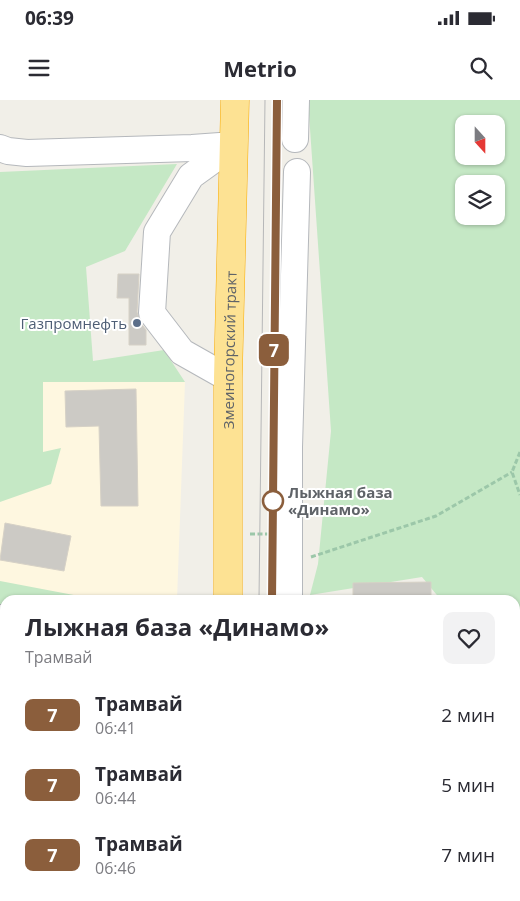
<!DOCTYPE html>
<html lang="ru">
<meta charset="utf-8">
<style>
:root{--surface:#fff;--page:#f2f2f3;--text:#2b2b33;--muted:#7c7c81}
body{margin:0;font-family:"Open Sans",sans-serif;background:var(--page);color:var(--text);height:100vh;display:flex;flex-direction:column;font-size:19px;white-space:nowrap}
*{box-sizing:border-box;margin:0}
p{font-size:16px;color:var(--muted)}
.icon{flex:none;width:28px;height:28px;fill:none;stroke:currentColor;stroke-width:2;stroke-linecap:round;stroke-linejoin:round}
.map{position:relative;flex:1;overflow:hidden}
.details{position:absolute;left:0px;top:495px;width:520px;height:306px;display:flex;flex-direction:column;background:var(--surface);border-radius:15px 15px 0 0;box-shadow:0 1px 4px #0004}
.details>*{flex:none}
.badge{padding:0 10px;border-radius:8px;font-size:18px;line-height:32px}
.needle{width:32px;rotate:159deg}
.buttons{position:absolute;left:455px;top:15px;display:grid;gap:10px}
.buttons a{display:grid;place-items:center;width:50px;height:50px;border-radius:10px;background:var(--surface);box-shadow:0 1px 4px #0004;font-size:25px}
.map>.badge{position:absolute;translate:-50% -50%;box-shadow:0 0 0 2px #fff}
.round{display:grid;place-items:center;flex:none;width:52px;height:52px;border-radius:10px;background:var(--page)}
.overview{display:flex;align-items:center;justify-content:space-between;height:85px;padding:0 25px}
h1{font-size:24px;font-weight:700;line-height:38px}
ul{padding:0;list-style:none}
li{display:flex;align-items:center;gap:15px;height:70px;padding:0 25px}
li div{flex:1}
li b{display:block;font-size:19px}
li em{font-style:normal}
li .badge{min-width:55px;font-weight:700;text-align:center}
.status{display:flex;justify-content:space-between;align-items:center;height:35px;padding:0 25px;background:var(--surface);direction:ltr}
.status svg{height:14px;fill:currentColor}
header{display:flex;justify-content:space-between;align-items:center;height:65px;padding:0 25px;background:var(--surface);font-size:22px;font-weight:700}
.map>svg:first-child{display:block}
</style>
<div class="status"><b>06:39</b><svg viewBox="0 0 49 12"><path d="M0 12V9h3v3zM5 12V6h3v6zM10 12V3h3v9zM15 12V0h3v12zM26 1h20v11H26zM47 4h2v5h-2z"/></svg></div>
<header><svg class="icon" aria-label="menu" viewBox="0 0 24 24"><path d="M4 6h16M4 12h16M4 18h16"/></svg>Metrio<svg class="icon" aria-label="search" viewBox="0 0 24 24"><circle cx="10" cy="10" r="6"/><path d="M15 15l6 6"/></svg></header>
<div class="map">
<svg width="520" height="801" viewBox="0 0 520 801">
<rect width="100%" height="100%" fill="#f1efe8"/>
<path fill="#fef7e0" d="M 43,282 L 185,282 L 177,500 L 5,500 L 5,796 L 131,796 L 130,801 L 0,801 L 0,297 Z"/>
<g fill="#c5e8c5" fill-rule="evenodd">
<path d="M 308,0 L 520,0 L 520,575 L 515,572 L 515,500 L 441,500 L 422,477 L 310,495 L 318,464 L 331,331 ZM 464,24 L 496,24 L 496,56 L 464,56 ZM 464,84 L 496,84 L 496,116 L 464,116 Z"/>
<path d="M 177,64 L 125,151 L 86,167 L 93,261 L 164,250 L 185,282 L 43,282 L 43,352 L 61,348 L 51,384 L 0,402 L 0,72 Z"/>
<path d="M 0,481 L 100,500 L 5,500 L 5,666 L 0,670 Z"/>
<path d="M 515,656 L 520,656 L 520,801 L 350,801 L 351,796 L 515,796 Z"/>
</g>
<g fill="#cccac5" stroke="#d6d1c6">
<path d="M 118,174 L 139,174 L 137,212 L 140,222 L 146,230 L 146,245 L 129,245 L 129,198 L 117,198 Z"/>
<path d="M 136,289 L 138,406 L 101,406 L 99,326 L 66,327 L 65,291 Z"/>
<path d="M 5,423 L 71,436 L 64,471 L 0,460 Z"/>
<path d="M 431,482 L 431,500 L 353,500 L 353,483 Z"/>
</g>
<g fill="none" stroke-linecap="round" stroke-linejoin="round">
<defs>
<g id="minor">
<path d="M 295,39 L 296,0"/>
<path d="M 0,48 L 8,51 L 27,53 L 192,48 L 234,45"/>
<path d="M 228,278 L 182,252 L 152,213 L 157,132 L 191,76 L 234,45"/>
<path d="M 289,500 L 289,347 L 297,72"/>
<path d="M 0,518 L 5,522"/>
<path d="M 0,627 L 5,616"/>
<path d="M 515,628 L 520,628"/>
<path d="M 362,796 L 363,801"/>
<path d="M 5,801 L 6,796"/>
</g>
<g id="highway">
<path id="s1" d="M 228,500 L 228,278 L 235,0"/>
<path d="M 214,801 L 215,796"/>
</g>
</defs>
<use href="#minor" stroke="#b5b8bc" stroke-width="28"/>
<use href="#highway" stroke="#f9ab00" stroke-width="29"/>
<g stroke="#9cc7a9" stroke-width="3" stroke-dasharray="5 2.5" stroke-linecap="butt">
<path d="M 520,352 L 512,372 L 520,395"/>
<path d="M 250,434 L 269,434"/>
<path d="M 311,457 L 436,416 L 512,372"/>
</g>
<use href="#minor" stroke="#fff" stroke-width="26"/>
<use href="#highway" stroke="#fde293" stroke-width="28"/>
<g stroke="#b6b7b8" stroke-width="1">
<path d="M 259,500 L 265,0"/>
<path d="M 272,500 L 277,0"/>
<path d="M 247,801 L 247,796"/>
<path d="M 258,801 L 259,796"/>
</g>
</g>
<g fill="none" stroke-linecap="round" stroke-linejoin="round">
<defs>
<path id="line" d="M 272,500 L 277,0"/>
</defs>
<use href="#line" stroke="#fff" stroke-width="11"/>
<use href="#line" stroke="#8b5e3c" stroke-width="8"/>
</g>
<circle fill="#5c6f8a" stroke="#fff" stroke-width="2" cx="137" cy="223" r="5"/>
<circle fill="#fff" stroke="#8b5e3c" stroke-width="2.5" cx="273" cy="401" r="10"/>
<g text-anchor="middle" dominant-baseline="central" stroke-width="4" stroke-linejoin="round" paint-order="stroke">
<g font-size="15" fill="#4e5e75" stroke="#fff" text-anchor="end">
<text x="127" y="223">Газпромнефть</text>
</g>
<g font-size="15" fill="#5f6368" stroke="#fff">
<text stroke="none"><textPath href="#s1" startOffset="250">Змеиногорский тракт</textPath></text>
</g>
<g font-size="15" font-weight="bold" fill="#5f6368" stroke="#fff" text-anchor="start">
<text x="288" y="392">Лыжная база<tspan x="288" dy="17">«Динамо»</tspan></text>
</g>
</g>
</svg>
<div class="buttons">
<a><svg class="needle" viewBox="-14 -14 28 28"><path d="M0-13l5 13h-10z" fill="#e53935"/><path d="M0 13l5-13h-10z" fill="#7c7c81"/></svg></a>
<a><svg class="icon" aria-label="layers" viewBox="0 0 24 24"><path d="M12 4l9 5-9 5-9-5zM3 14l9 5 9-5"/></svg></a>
</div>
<b class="badge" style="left:274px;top:250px;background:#8b5e3c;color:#fff">7</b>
<section class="details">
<div class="overview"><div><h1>Лыжная база «Динамо»</h1><p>Трамвай</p></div><a class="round"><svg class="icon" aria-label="heart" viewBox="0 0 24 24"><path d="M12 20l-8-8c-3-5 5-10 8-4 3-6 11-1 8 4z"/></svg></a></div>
<ul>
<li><span class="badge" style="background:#8b5e3c;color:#fff">7</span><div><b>Трамвай</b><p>06:41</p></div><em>2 мин</em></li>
<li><span class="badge" style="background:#8b5e3c;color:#fff">7</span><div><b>Трамвай</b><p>06:44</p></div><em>5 мин</em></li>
<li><span class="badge" style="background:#8b5e3c;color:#fff">7</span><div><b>Трамвай</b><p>06:46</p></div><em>7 мин</em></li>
</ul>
</section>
</div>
